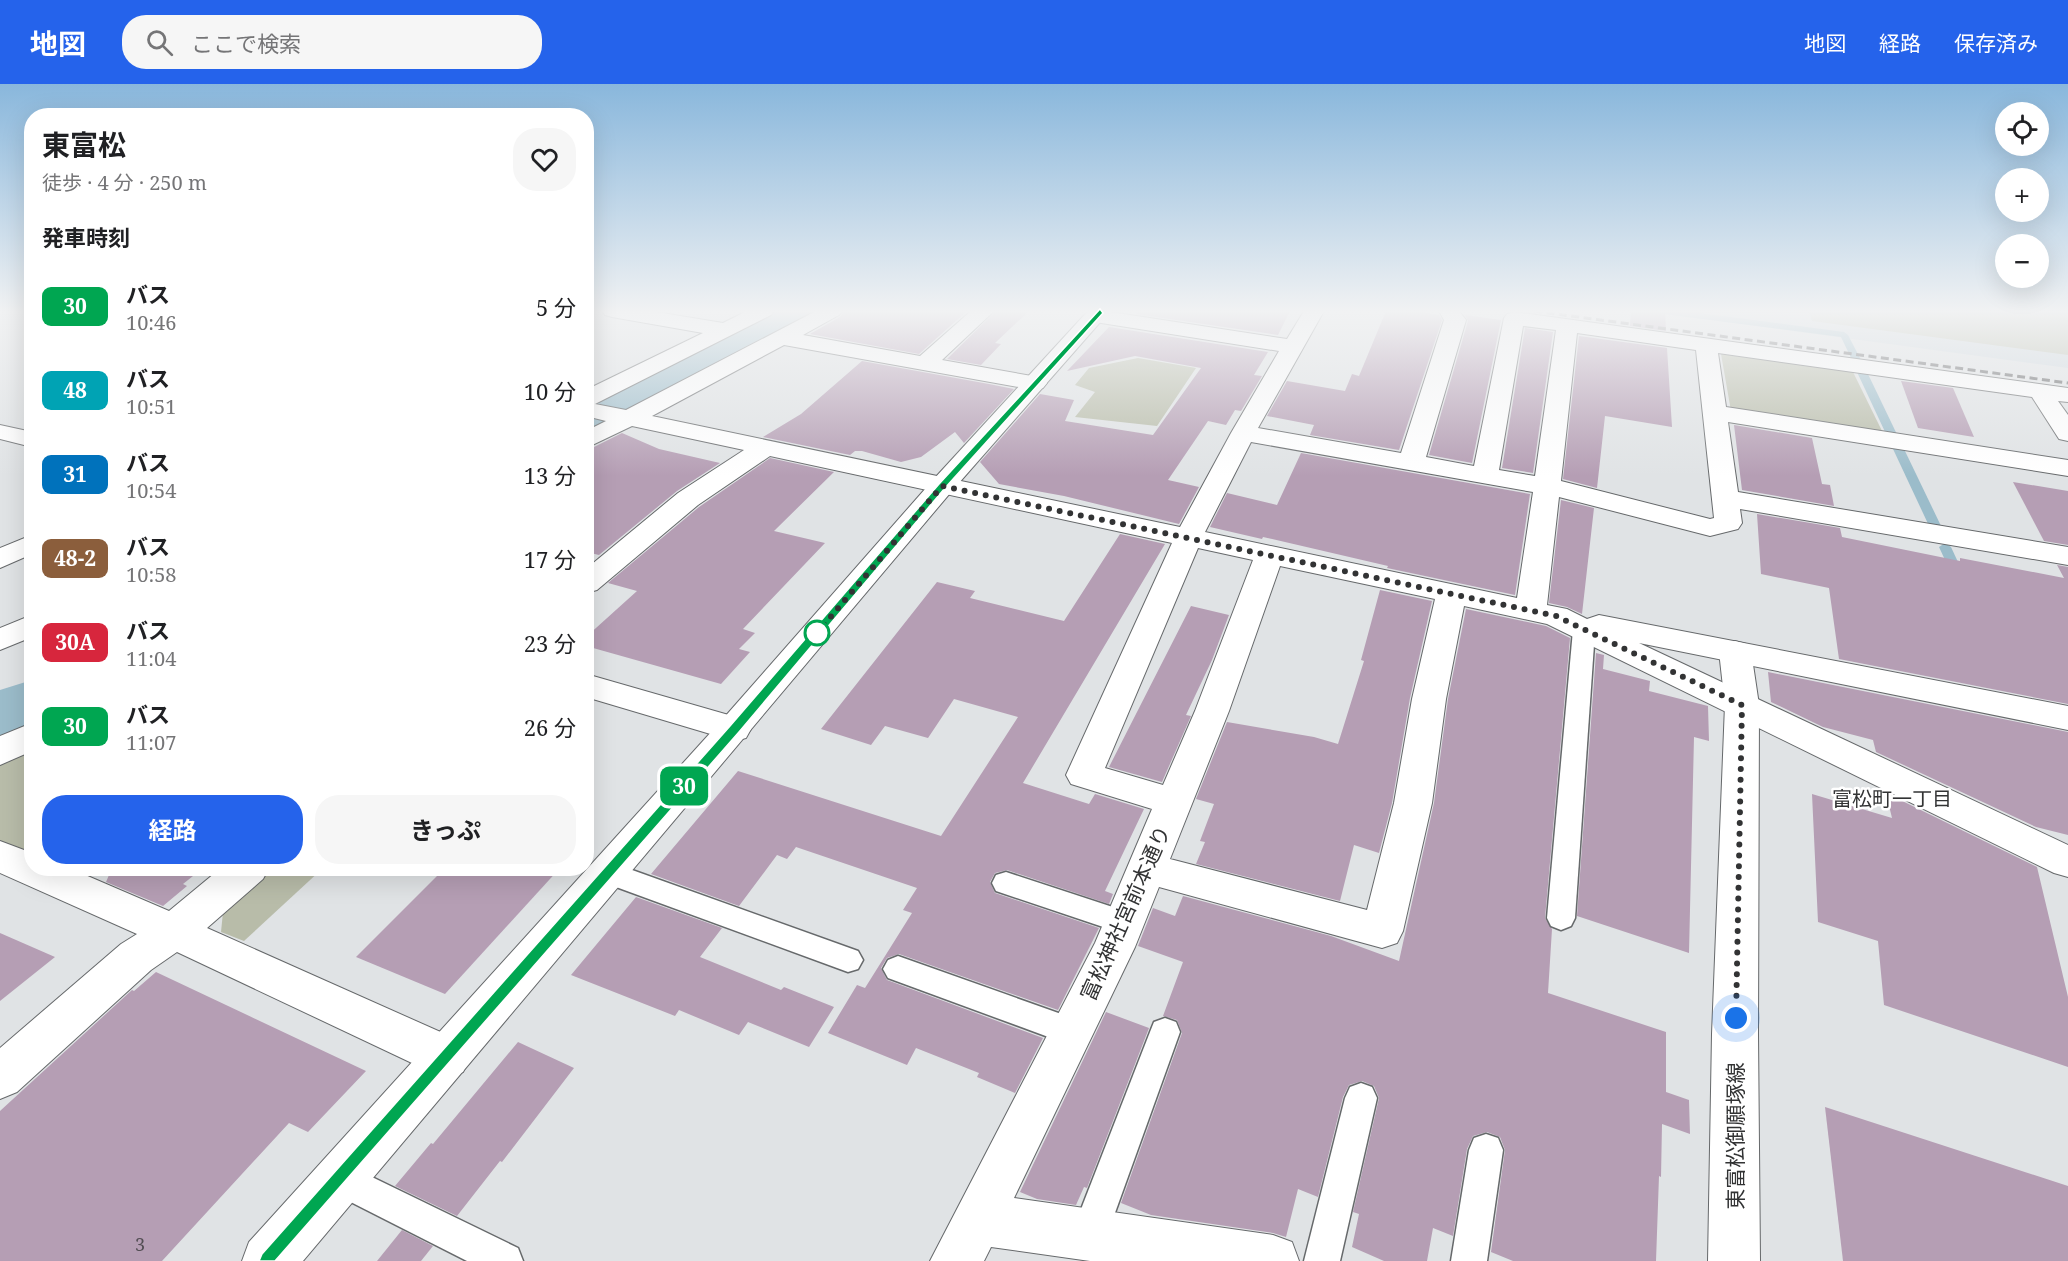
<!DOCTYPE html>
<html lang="ja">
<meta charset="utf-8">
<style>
:root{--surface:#fff;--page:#f6f6f6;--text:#202124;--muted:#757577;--accent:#2563eb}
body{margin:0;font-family:"Noto Serif","Noto Sans JP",serif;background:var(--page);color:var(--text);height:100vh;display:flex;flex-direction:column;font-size:22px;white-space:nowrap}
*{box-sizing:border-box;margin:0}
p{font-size:20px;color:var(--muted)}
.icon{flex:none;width:33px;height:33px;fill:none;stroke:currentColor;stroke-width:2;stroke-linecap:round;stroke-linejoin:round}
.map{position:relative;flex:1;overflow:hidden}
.details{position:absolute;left:24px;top:24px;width:570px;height:768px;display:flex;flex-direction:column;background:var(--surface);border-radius:24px;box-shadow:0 6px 24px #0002}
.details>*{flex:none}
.badge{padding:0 12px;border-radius:9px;font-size:21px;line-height:39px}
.fabs{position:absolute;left:1995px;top:18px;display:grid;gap:12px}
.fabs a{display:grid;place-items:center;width:54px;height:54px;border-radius:50%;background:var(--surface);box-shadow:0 6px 24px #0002;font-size:30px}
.you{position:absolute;width:30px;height:30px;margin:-15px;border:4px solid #fff;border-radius:50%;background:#1a73e8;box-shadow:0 0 0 9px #1a73e833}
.map>.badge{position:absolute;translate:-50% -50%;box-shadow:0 0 0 3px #fff}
h2{padding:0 18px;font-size:22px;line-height:54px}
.round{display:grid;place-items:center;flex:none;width:63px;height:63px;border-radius:24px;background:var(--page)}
.head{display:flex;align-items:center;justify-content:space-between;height:102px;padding:0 18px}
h1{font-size:28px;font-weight:700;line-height:45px}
.button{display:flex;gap:12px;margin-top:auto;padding:12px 18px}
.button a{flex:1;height:69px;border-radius:24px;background:var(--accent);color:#fff;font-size:24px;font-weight:700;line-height:69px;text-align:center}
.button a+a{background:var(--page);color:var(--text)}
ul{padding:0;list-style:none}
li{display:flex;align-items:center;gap:18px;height:84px;padding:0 18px}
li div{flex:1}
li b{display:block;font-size:22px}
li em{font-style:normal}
li .badge{min-width:66px;font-weight:700;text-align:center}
header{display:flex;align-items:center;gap:36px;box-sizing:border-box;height:84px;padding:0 30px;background:var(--accent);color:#fff}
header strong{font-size:28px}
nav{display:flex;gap:33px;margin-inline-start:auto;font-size:21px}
.search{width:420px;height:54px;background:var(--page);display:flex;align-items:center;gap:15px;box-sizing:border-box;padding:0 21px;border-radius:24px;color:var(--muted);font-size:22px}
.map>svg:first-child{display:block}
</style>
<header>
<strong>地図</strong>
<div class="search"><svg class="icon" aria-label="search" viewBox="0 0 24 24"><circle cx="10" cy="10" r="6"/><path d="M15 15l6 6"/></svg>ここで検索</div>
<nav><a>地図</a><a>経路</a><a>保存済み</a></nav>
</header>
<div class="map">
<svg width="2068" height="1177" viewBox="0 0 2068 1177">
<rect width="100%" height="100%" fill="#e0e3e5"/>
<path fill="#ced8df" d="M 1644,227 L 2068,227 L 2068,284 Z"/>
<g fill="#b8bca9">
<path d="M 1809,227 L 2068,227 L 2068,271 L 1812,237 Z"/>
<path d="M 1721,270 L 1853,288 L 1884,351 L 1731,327 Z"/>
<path d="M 1138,274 L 1196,284 L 1157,342 L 1075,333 L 1095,308 L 1075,301 L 1089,284 Z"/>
<path d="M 31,664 L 31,768 L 24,770 L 0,760 L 0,681 Z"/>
<path d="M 273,785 L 322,785 L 244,857 L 221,848 L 223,828 Z"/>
</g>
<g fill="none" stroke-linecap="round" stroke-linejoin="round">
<g fill="#9bbcca" fill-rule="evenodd">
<path d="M 1660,227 L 1684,227 L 1844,248 L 1848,251 L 1861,276 L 1853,278 L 1841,253 L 1664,230 Z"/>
<path d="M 1862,285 L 1867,288 L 1942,444 L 1940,446 L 1932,446 L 1930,444 L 1857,288 Z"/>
<path d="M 1945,459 L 1951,463 L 1964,491 L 1962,494 L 1958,495 L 1952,491 L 1939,463 Z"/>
</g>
<g fill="#9bbcca" fill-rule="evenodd">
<path d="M 761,227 L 823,227 L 816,237 L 606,347 L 586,352 L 586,313 Z"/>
<path d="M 32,596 L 32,657 L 0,667 L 0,606 Z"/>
</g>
</g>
<g fill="#b59eb4">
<path d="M 844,227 L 967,227 L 919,270 L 810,250 L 840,233 Z"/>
<path d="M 996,227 L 1029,227 L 995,259 L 1001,260 L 981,281 L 947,275 Z"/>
<path d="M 1138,227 L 1290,227 L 1278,251 L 1136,230 Z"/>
<path d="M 1386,227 L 1415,227 L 1439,231 L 1442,236 L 1399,366 L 1310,351 L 1314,341 L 1267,332 L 1287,297 L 1345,307 L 1352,290 L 1359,292 Z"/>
<path d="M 1631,227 L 1665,227 L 1666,247 L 1630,242 Z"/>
<path d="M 1465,231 L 1501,236 L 1472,379 L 1429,371 L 1468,237 Z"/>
<path d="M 1109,243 L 1268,268 L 1254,291 L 1262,292 L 1241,327 L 1235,326 L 1226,341 L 1208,337 L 1168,396 L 1199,403 L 1179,440 L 1064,412 L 999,400 L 980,378 L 1040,310 L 1074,316 L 1065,337 L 1153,351 L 1201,284 L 1135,272 L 1067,287 Z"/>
<path d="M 1525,244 L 1553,248 L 1533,389 L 1502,384 Z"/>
<path d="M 1579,252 L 1667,264 L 1672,343 L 1605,332 L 1597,404 L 1563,395 Z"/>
<path d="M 862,277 L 989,300 L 1014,305 L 964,359 L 955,348 L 921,373 L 901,378 L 862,367 L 855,367 L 850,371 L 763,353 L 801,330 Z"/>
<path d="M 1901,297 L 1953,304 L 1974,353 L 1918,344 Z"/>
<path d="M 1734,341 L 1812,354 L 1822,400 L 1830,401 L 1834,422 L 1742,406 Z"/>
<path d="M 622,349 L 659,365 L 720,379 L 677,407 L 599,471 L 586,468 L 586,367 Z"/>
<path d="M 1301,369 L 1530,410 L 1515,511 L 1387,484 L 1388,482 L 1263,453 L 1262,455 L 1210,443 L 1227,409 L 1277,421 Z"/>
<path d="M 770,374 L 834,388 L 774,447 L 825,459 L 743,545 L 755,549 L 739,565 L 750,568 L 721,600 L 586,562 L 586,553 L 637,507 L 608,499 L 699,423 Z"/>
<path d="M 2013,398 L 2068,407 L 2068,461 L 2044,457 Z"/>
<path d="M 1561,416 L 1594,424 L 1582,530 L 1567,523 L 1549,519 Z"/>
<path d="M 1757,430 L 1840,444 L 1842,453 L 1960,477 L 1960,474 L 2064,494 L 2057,481 L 2068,483 L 2068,620 L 1839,575 L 1829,504 L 1761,490 Z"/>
<path d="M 1120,450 L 1165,460 L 1023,699 L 1089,720 L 1095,710 L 1144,725 L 1105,807 L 1113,810 L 1109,820 L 1007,786 L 995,789 L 990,798 L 995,809 L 1099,844 L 1058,926 L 899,870 L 887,874 L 881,884 L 887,896 L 1043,954 L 1015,1009 L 977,993 L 979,989 L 916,964 L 907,981 L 828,949 L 857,901 L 865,904 L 912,829 L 903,826 L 917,804 L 796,763 L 787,775 L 777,771 L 739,822 L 651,790 L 738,687 L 941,752 L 1018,633 L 954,615 L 928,654 L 885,642 L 871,661 L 821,645 L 937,498 L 975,507 L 970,514 L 1064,537 Z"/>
<path d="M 1380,506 L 1432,517 L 1410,614 L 1392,719 L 1379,769 L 1354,761 L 1340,817 L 1196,780 L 1205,758 L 1200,757 L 1214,720 L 1196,715 L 1227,638 L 1314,653 L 1338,660 L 1364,577 L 1361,576 Z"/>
<path d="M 1191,522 L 1229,531 L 1212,576 L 1186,631 L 1191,632 L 1162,698 L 1109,683 Z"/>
<path d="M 1466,525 L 1546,542 L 1570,554 L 1545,834 L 1552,845 L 1548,909 L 1666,948 L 1666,1008 L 1689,1016 L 1690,1050 L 1662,1040 L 1661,1093 L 1659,1092 L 1656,1177 L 1513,1177 L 1491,1168 L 1505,1066 L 1500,1053 L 1487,1048 L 1473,1052 L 1467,1065 L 1453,1152 L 1433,1144 L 1427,1177 L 1384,1177 L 1352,1163 L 1359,1130 L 1353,1128 L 1379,1014 L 1374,1002 L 1362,997 L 1349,1001 L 1343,1013 L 1318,1113 L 1298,1105 L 1286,1153 L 1273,1149 L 1151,1131 L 1121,1119 L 1182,949 L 1177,936 L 1163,932 L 1183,878 L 1138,862 L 1153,824 L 1175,832 L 1183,812 L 1331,852 L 1399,877 L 1434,719 L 1448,615 Z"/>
<path d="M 1596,569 L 1604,571 L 1603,585 L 1650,597 L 1649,607 L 1708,622 L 1709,657 L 1694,653 L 1689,869 L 1577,832 Z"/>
<path d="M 1768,588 L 2068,648 L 2068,751 L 2036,743 L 1876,668 L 1873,656 L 1823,643 L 1771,618 Z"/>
<path d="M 1886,709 L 2037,783 L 2068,913 L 2068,983 L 1884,921 L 1878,857 L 1818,838 L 1812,710 L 1892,734 Z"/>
<path d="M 112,784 L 203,784 L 183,800 L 187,802 L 163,822 L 106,798 Z"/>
<path d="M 445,784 L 560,784 L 445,910 L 356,873 Z"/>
<path d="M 636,813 L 722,844 L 700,873 L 781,906 L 784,903 L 834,923 L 809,963 L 748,938 L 739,951 L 679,926 L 675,932 L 571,891 Z"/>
<path d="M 0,849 L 55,873 L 0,917 Z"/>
<path d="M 156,888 L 366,987 L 308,1048 L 289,1039 L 162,1177 L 0,1177 L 0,1027 L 132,906 L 134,907 Z"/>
<path d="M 1106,928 L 1149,944 L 1087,1104 L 1084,1103 L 1076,1121 L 1037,1115 L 1020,1108 Z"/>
<path d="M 518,958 L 574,984 L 502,1078 L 500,1077 L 457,1132 L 395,1102 L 431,1059 L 433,1060 Z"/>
<path d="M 1825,1023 L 2068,1102 L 2068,1177 L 1843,1177 Z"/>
<path d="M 402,1146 L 433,1162 L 421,1177 L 377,1177 Z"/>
</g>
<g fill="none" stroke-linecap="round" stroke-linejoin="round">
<defs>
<g id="lane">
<path d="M 1584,539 L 1592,541 L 1595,546 L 1575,834 L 1571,842 L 1561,846 L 1551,842 L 1547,834 L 1573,546 L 1576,541 Z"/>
<path d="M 607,777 L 858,867 L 863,876 L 858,885 L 848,888 L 597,796 L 593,788 L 597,780 Z"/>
<path d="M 1006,788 L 1134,830 L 1138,838 L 1134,846 L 1124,850 L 996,807 L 992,799 L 996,791 Z"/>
<path d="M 898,872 L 1081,937 L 1085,947 L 1081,957 L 1070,961 L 888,894 L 883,885 L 888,876 Z"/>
<path d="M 1165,934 L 1176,938 L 1180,948 L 1107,1151 L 1102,1164 L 1089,1169 L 1076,1164 L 1071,1151 L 1150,948 L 1154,938 Z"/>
<path d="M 1361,999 L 1372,1003 L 1377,1014 L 1340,1177 L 1304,1177 L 1345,1014 L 1350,1003 Z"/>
<path d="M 1486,1050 L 1498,1054 L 1503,1066 L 1487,1177 L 1451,1177 L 1469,1066 L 1474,1054 Z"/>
<path d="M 339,1077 L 518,1164 L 523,1177 L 467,1177 L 327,1106 L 322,1094 L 327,1082 Z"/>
</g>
<g id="street">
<path d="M 602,227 L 650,227 L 723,239 L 747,227 L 774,227 L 771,231 L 595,320 L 626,326 L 816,227 L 842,227 L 839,231 L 803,251 L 920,272 L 971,227 L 994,227 L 942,276 L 1043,294 L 1047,299 L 1043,304 L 1035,306 L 784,261 L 652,332 L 1180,443 L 1231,349 L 1279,267 L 1095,238 L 1088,236 L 1085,232 L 1088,228 L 1104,227 L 1287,255 L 1304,227 L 1324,227 L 1258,344 L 1401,369 L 1444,236 L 1439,227 L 1459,227 L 1466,236 L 1426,373 L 1474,382 L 1504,234 L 1507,230 L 1514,228 L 2068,304 L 2068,318 L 2058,317 L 2068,331 L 2068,357 L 2059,355 L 2032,313 L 1718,269 L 1726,323 L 2068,376 L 2068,392 L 1728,338 L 1738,408 L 2068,463 L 2068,481 L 1740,425 L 1742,439 L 1738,445 L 1710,452 L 1559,413 L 1547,521 L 1567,525 L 1587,535 L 1599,531 L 2068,622 L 2068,646 L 1639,559 L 2068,761 L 2068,793 L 2054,789 L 1547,540 L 1464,522 L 1446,615 L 1432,719 L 1403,847 L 1397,859 L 1382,864 L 1159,803 L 1135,863 L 1014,1114 L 1273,1151 L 1292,1158 L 1299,1177 L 1090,1177 L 991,1163 L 984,1177 L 930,1177 L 1095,859 L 1152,725 L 1071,700 L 1066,691 L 1172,459 L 770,372 L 698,421 L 597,506 L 586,509 L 586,485 L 678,409 L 744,366 L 632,342 L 586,364 L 586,347 L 606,337 L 586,332 L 586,306 L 703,249 L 612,233 L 605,231 ZM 1523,242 L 1556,246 L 1535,392 L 1499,386 ZM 1577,249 L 1696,266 L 1714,434 L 1710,435 L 1561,397 ZM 1251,358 L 1533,408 L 1517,514 L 1205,448 ZM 1198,464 L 1253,476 L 1195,627 L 1163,701 L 1105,684 ZM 1280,482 L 1435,515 L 1412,615 L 1394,719 L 1367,826 L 1170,775 L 1229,627 Z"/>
<path d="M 0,341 L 32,348 L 32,363 L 0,355 Z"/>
<path d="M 32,451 L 32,470 L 0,484 L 0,464 Z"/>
<path d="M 32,531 L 32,553 L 0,566 L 0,544 Z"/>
<path d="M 586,590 L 746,636 L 751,645 L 746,654 L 734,657 L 586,613 Z"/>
<path d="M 32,639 L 32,667 L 0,681 L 0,652 Z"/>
<path d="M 0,757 L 32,769 L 32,784 L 69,784 L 169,827 L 221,784 L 269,784 L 263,795 L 207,844 L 463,958 L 470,973 L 463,988 L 447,994 L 431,988 L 177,868 L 151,886 L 17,1008 L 0,1015 L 0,964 L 121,860 L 137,850 L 0,789 Z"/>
</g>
<g id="secondary">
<path d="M 1088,227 L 1110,227 L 951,408 L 303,1177 L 242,1177 L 249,1158 L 722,636 L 933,396 Z"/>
<path d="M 1735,557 L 1746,560 L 1751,567 L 1759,621 L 1758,950 L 1760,1177 L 1708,1177 L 1712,950 L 1725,621 L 1719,567 L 1724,560 Z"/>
</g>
</defs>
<use href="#lane" stroke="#66696b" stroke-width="3"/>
<use href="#street" stroke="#66696b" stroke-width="2"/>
<use href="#secondary" stroke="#66696b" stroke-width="2"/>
<use href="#lane" fill="#fff" fill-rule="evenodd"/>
<use href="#street" fill="#fff" fill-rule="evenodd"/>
<use href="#secondary" fill="#fff" fill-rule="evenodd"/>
<path stroke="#5d5e60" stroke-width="3" stroke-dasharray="8 4.5" stroke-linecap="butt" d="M 1534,227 L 2068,299"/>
</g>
<linearGradient id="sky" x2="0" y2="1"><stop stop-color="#89b7dc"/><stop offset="0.58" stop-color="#f1f2f3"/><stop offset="1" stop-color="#f1f2f3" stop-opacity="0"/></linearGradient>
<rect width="2068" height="392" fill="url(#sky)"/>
<path fill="#00a651" stroke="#fff" stroke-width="1.5" d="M 1100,225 L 1103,229 L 945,404 L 739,648 L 275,1177 L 259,1177 L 262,1170 L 730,642 L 939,400 Z"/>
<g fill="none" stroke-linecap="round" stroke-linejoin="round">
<path stroke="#323334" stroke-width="6" stroke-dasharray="0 10.8" d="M 817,549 L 942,402 L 1556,532 L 1742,621 L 1736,934"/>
</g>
<circle fill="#fff" stroke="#00a651" stroke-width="3" cx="817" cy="549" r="12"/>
<g text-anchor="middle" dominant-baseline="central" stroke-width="5" stroke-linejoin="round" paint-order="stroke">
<g font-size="18" fill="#534e54">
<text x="140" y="1160">3</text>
</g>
<g font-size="20" fill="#323334" stroke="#fff">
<text x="1892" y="714">富松町一丁目</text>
</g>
<g font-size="21" fill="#323334" stroke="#fff">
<text transform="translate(1125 829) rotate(-66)">富松神社宮前本通り</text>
<text transform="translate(1735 1052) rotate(-90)">東富松御願塚線</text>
</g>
</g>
</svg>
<div class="fabs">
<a><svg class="icon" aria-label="locate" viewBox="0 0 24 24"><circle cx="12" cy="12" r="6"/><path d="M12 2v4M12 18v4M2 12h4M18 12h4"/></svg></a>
<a>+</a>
<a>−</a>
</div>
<div class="you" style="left:1736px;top:934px"></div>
<b class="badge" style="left:684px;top:702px;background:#00a651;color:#fff">30</b>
<section class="details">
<div class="head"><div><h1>東富松</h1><p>徒歩 · 4 分 · 250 m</p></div><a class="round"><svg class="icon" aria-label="heart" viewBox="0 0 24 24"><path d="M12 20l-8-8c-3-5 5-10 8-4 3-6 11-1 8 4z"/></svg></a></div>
<h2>発車時刻</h2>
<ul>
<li><span class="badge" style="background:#00a651;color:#fff">30</span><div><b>バス</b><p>10:46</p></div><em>5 分</em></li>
<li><span class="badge" style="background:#00a3b4;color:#fff">48</span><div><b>バス</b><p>10:51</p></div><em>10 分</em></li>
<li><span class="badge" style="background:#0072bc;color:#fff">31</span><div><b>バス</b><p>10:54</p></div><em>13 分</em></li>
<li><span class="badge" style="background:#8b5e3c;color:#fff">48-2</span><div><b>バス</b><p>10:58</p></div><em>17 分</em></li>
<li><span class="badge" style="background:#d7263d;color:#fff">30A</span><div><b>バス</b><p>11:04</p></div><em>23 分</em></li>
<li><span class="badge" style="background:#00a651;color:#fff">30</span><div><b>バス</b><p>11:07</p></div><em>26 分</em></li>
</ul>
<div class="button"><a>経路</a><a>きっぷ</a></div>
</section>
</div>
